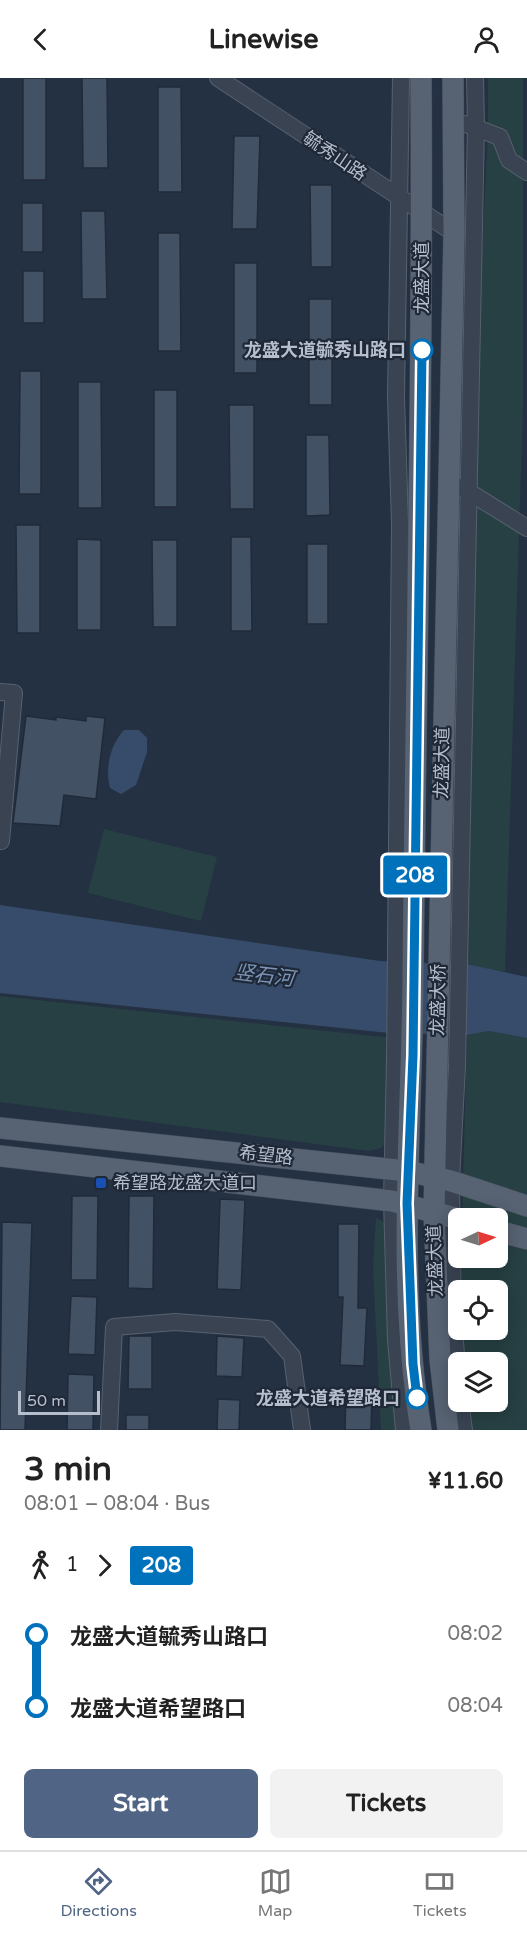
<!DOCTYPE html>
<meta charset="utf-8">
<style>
:root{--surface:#fff;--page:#f2f2f2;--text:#222;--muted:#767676;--line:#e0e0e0;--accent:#506585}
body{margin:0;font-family:"Varela Round","Noto Sans SC",sans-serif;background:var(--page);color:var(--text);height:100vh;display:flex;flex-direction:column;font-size:22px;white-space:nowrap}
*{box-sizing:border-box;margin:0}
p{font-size:20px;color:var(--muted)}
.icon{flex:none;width:33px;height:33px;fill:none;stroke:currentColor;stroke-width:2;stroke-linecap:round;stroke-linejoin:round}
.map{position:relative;height:1352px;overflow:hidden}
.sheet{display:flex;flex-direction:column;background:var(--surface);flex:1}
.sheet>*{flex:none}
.badge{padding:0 12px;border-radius:4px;font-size:21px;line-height:39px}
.needle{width:39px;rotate:86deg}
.controls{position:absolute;left:448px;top:1130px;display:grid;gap:12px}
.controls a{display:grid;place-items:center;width:60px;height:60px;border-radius:9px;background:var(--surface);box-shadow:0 3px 15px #0003;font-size:30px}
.scale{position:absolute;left:18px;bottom:15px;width:82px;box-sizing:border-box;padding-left:6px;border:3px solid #b6becc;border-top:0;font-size:16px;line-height:21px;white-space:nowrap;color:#b6becc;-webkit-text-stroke:4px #1e2837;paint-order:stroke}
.map>.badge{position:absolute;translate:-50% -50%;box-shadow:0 0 0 3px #fff}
.legs{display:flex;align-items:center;gap:9px;height:66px;padding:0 24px;font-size:20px}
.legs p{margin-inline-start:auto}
.head{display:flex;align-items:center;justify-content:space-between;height:102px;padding:0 24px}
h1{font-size:33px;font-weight:800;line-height:45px}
.cta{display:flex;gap:12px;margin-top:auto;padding:12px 24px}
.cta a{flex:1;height:69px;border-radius:9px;background:var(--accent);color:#fff;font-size:24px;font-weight:800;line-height:69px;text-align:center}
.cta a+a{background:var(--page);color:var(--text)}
ul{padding:0 24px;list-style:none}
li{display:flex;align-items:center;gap:21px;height:72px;font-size:22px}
li i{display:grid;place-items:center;width:9px;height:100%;margin:0 8px;background:currentColor}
li i::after{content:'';width:15px;height:15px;margin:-8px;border:4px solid;border-radius:50%;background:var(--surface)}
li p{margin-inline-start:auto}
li:first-child i{background:linear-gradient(#0000 50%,currentColor 0)}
li:last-child i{background:linear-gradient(currentColor 50%,#0000 0)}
header{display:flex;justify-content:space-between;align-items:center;height:78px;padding:0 24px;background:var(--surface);font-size:27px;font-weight:800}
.dock{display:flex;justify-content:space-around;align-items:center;height:84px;border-top:2px solid var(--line);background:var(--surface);font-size:16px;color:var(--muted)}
.dock a{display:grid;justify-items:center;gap:3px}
.dock .active{color:var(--accent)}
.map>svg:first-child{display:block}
</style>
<header><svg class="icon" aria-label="back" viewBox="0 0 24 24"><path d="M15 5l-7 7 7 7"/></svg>Linewise<svg class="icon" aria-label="person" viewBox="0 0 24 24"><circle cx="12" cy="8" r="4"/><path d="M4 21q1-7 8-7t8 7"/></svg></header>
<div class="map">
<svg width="527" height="1352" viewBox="0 0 527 1352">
<rect width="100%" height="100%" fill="#243143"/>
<g fill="#274043">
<path d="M 488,0 L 523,0 L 523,329 L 505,894 L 468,887 L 480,215 L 488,54 Z"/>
<path d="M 104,751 L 217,779 L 201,843 L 88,815 Z"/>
<path d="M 0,918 L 392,960 L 390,1061 L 381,1070 L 369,1073 L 0,1024 Z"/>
<path d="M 489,953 L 527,960 L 527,1352 L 469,1352 L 467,1323 L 498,1323 L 498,1284 L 463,1284 L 463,1251 L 498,1251 L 498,1212 L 462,1212 L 462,1179 L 498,1179 L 498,1140 L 462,1140 L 467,957 Z"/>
<path d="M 376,1140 L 391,1148 L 396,1352 L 381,1352 L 373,1190 Z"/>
</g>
<g fill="#374c6b">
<path d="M 124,652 L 139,652 L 147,660 L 147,674 L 136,707 L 121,716 L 110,710 C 105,690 110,667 124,652 Z"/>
<path d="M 0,827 L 380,883 L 471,887 L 527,899 L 527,960 L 489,953 L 467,957 L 389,955 L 0,915 Z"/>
</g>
<g fill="#435165" stroke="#202a39" stroke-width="1.5">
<rect x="23" y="0" width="23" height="102"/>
<path d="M 82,0 L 107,0 L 108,90 L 83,90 Z"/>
<path d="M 158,9 L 181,9 L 182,114 L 158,114 Z"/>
<path d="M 234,58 L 260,58 L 257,151 L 232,151 Z"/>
<path d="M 310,107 L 332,107 L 332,189 L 311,189 Z"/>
<rect x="22" y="125" width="21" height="49"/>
<path d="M 81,133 L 105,133 L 107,221 L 82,221 Z"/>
<path d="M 158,155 L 180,155 L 181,273 L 158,273 Z"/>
<rect x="234" y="185" width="23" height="110"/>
<rect x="23" y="193" width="21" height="52"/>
<rect x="309" y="221" width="23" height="106"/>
<path d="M 20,293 L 41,293 L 41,416 L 19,416 Z"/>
<path d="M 78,304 L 101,304 L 102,430 L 78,430 Z"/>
<rect x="154" y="312" width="23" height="117"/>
<path d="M 229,327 L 254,327 L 254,431 L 230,431 Z"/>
<path d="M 306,357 L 329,357 L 330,437 L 306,438 Z"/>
<path d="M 16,447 L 40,447 L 40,555 L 17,555 Z"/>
<path d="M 231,459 L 251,459 L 252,553 L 231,553 Z"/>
<path d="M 77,461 L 101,462 L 101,552 L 77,552 Z"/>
<path d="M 152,462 L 177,462 L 177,549 L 153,549 Z"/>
<rect x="307" y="466" width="21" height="80"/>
<path d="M 26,638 L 56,642 L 56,639 L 86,643 L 86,638 L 105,640 L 96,721 L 64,717 L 60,748 L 13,745 Z"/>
<path d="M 72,1118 L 98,1118 L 97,1202 L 71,1202 Z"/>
<path d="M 129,1118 L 154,1118 L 153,1211 L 128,1210 Z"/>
<path d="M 220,1121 L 245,1122 L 241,1212 L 217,1211 Z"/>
<path d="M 2,1144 L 32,1145 L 25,1352 L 0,1352 Z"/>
<path d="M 338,1146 L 359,1146 L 358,1230 L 367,1230 L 364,1288 L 340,1287 L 343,1219 L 338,1219 Z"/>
<path d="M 71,1218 L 97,1219 L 95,1277 L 68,1276 Z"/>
<path d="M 129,1258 L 152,1258 L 152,1311 L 128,1311 Z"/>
<path d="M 217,1258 L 244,1260 L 242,1299 L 216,1298 Z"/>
<path d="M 68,1296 L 94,1297 L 93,1352 L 67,1352 Z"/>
<path d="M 346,1312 L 372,1313 L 371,1352 L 345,1352 Z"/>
<path d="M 218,1321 L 240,1322 L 239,1352 L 217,1352 Z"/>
<rect x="126" y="1337" width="23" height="15"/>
</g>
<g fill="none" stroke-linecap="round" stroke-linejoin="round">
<defs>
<g id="minor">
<path d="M 218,0 L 454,155"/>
<path d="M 401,0 L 396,320 L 400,446 L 395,980 L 392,1123 L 396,1262 L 404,1352"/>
<path d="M 466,46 L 500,59 L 509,82 L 527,94"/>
<path d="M 461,409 L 527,450"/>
<path d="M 0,614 L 14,615 L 1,763"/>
<path d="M 459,1316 L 453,1237 L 451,1103 L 457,988 L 476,48 L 475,0"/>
<path d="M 460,1323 L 464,1352"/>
<path d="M 109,1352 L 114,1249 L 175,1244 L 268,1251 L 292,1278 L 302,1352"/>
</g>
<g id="major">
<path d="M 421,0 C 423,299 416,598 413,897 C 412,1047 396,1203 421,1352"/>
<path d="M 0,1050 L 407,1093 L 451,1103 L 527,1128"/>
<path d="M 0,1078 L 392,1123 L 459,1141"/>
<path d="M 498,1153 L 527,1161"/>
<path d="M 448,1352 L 440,1281 L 434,1135 L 454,155 L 453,0"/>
</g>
</defs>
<use href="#minor" stroke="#57616f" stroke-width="18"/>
<use href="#major" stroke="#434c5b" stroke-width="22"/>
<use href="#minor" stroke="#394352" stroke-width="16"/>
<use href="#major" stroke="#576272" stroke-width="21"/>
</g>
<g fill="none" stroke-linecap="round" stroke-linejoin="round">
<defs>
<path id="line-1" d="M 417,1320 L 413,1286 L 407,1125 L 413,977 L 422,272"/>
</defs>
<use href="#line-1" stroke="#fff" stroke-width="14"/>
<use href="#line-1" stroke="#0072bc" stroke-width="9"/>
</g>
<g fill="#fff" stroke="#0072bc" stroke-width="3">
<circle cx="422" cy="272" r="10"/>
<circle cx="417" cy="1320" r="10"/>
</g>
<rect fill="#1a4fb4" stroke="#1e2837" stroke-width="2" x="95" y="1099" width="12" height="12" rx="3"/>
<g text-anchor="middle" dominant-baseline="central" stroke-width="4.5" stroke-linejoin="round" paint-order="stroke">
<g font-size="18" fill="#b6becc" stroke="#1e2837">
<text transform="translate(335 78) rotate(34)">毓秀山路</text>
<text transform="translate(422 200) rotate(-90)">龙盛大道</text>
<text transform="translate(442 685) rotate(-89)">龙盛大道</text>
<text transform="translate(438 922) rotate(-89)">龙盛大桥</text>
<text transform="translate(266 1077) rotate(6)">希望路</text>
<text transform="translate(435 1183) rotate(-92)">龙盛大道</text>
</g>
<g font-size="18" font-weight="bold" fill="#b6becc" stroke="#1e2837" text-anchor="end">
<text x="406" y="272">龙盛大道毓秀山路口</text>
<text x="400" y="1320">龙盛大道希望路口</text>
</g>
<g font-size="18" fill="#b6becc" stroke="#1e2837" text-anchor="start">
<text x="113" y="1105">希望路龙盛大道口</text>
</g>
<g font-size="20" font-style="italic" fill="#7c94b5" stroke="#1e2837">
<text transform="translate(264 898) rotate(7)">竖石河</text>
</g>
</g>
</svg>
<div class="controls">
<a><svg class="needle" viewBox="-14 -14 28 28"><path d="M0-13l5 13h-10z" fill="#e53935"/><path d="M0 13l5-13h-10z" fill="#767676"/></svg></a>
<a><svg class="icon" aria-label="locate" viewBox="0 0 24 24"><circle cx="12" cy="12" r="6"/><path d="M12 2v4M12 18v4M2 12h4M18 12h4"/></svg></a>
<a><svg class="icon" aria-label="layers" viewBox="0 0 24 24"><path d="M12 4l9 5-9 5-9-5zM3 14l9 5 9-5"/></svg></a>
</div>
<div class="scale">50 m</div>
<b class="badge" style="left:415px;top:797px;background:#0072bc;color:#fff">208</b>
</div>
<section class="sheet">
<div class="head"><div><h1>3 min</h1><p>08:01 – 08:04 · Bus</p></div><b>¥11.60</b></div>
<div class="legs"><svg class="icon" aria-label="walk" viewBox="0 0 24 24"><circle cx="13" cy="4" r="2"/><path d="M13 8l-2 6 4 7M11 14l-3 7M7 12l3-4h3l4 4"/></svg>1<svg class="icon" aria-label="forward" viewBox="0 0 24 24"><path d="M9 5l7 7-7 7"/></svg><b class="badge" style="background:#0072bc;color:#fff">208</b></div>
<ul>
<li><i style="color:#0072bc"></i><b>龙盛大道毓秀山路口</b><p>08:02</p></li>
<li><i style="color:#0072bc"></i><b>龙盛大道希望路口</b><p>08:04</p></li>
</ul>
<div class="cta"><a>Start</a><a>Tickets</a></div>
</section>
<nav class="dock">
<a class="active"><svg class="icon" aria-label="directions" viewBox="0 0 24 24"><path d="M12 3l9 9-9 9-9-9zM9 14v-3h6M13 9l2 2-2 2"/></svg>Directions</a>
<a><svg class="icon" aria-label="map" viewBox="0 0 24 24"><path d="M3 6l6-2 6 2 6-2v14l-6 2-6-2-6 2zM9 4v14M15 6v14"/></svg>Map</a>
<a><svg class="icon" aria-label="tickets" viewBox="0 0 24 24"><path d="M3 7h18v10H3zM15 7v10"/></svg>Tickets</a>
</nav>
